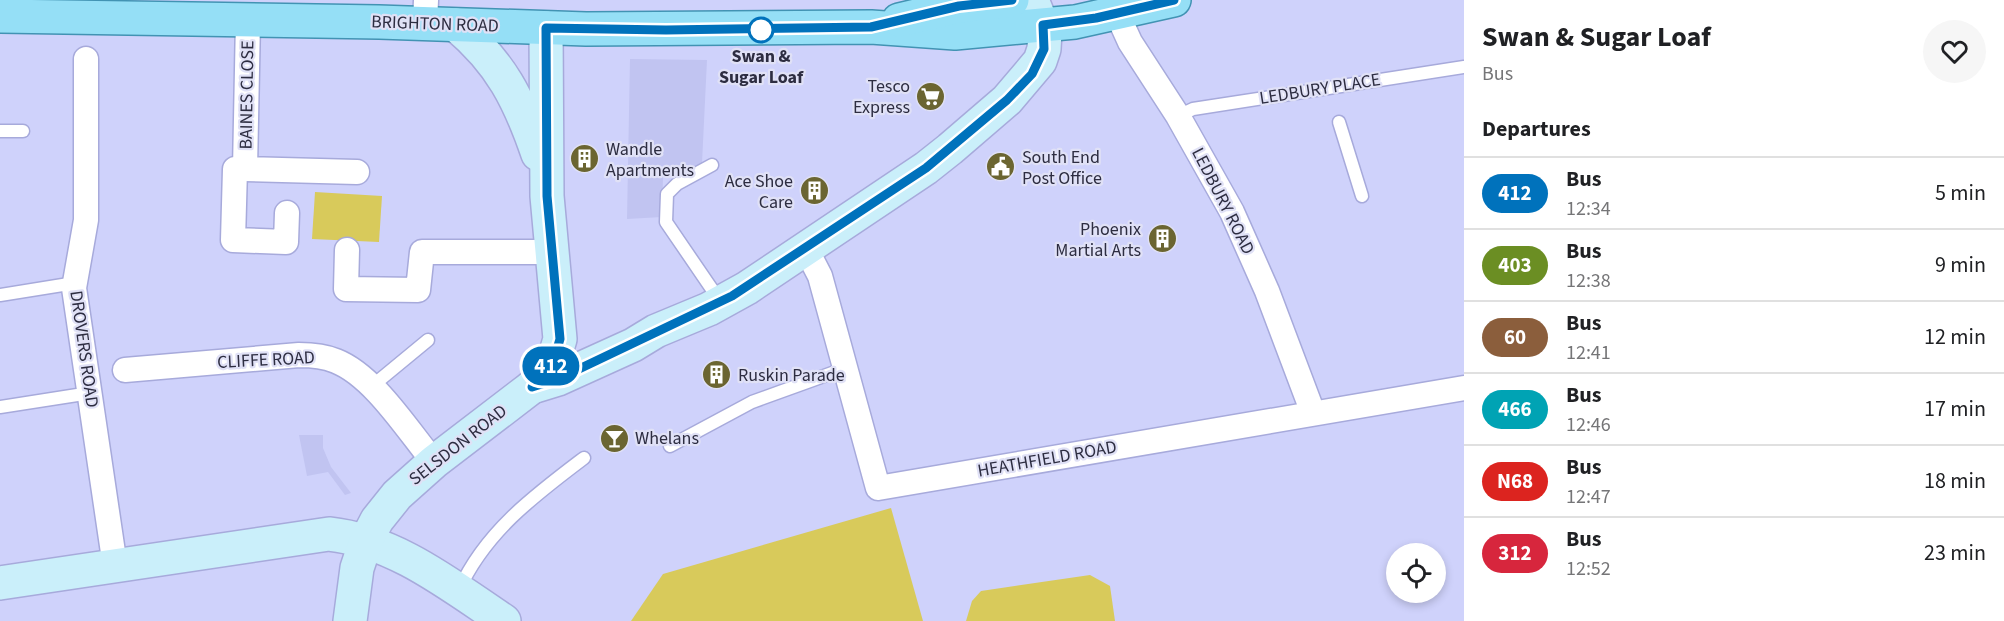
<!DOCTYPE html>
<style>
:root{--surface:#fff;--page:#f6f6f6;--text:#202124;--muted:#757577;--line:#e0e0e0}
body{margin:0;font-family:"Source Sans 3",sans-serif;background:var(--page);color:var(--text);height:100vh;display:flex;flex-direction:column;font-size:22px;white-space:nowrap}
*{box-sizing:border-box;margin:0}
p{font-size:20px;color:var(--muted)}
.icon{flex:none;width:33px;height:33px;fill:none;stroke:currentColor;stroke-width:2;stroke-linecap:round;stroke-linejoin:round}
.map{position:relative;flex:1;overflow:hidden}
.details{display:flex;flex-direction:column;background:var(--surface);width:540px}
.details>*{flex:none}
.badge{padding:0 12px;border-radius:20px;font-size:21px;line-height:39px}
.fabs{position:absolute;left:1386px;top:543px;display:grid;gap:12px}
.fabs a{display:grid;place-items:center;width:60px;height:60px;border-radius:50%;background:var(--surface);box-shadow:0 3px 9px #0003;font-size:30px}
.map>.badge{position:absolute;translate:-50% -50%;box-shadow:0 0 0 3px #fff}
h2{padding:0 18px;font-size:22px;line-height:54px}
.round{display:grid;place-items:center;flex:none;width:63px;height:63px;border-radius:32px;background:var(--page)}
.headline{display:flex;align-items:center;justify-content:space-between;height:102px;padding:0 18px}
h1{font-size:28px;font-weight:700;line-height:45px}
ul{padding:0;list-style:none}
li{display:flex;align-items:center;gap:18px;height:72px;padding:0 18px;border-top:2px solid var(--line)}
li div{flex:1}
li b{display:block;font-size:22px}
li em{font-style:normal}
li .badge{min-width:66px;font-weight:700;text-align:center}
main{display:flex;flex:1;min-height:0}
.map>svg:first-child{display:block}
</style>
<main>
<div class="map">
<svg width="1464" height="621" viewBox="0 0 1464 621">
<rect width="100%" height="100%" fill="#cfd2fb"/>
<g fill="#c1c4f1">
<path d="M 630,59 L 707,60 L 702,163 L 677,176 L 663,176 L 662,217 L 627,219 Z"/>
<path d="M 299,435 L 323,435 L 323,448 L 331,467 L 351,493 L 345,495 L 328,472 L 307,476 Z"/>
</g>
<g fill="#d8ca5b">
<path d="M 315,192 L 382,196 L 379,242 L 312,239 Z"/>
<path d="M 891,508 L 923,621 L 631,621 L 663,574 Z"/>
<path d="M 1090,575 L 1110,586 L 1115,621 L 966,621 L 972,601 L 981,591 Z"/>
</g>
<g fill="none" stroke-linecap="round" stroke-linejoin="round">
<defs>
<g id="service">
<path d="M 1178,116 L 1193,109 L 1464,67"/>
<path d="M 1339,122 L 1362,196"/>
<path d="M 0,131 L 23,131"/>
<path d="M 712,165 L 677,184 L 667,194 L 666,222 L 720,301"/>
<path d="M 0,295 L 75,283"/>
<path d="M 371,387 L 428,340"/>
<path d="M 0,407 L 90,393"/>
<path d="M 670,446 L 752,402 L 846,368"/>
<path d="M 459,590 C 485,532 535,495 584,458"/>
</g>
<g id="minor">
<path d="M 1111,0 L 1130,42 L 1178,116 L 1232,212 L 1267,291 L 1313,413"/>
<path d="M 248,20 L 245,169 L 357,172"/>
<path d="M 425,24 L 426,0"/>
<path d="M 86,59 L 86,220 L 74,288 L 115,566"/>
<path d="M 245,169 L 235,169 L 233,240 L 286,242 L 287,213"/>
<path d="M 805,247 L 820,276 L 878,488 L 1464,388"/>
<path d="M 347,250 L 346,289 L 418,290 L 422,252 L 551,252"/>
<path d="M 125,370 L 299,355 C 312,355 324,356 336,361 C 374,376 408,431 434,462"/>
</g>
<g id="secondary">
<path d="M 456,25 C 501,63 519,99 538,154"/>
<path d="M 532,387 L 552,366 L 560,339 L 547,196 L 546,28"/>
<path d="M 0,583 L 329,534 C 395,541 450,585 504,621"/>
<path d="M 350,621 L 357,568 L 366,541 L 377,520 L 397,495 L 434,462 L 532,387 L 558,379 L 633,345 L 656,331 L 709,309 L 747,288 L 926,168 L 950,149 L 1007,100 L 1040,61 L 1044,49 L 1045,32 L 1032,0"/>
</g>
<g id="primary">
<path d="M 0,16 L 379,22 L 586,29 L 871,27 L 955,33 L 1075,22 L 1174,0"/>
<path d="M 899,20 L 959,6 L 1012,0"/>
</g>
</defs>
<use href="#service" stroke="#a7aadb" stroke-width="15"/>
<use href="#minor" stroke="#a7aadb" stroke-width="27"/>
<use href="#secondary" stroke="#a7aadb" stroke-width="36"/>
<use href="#primary" stroke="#4293b3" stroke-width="36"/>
<use href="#service" stroke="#fff" stroke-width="12"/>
<use href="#minor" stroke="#fff" stroke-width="24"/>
<use href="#secondary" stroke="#caeffa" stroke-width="33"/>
<use href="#primary" stroke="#95dff6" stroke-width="33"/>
</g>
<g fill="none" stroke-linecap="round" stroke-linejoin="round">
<defs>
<path id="line" d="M 1012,0 L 959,6 L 871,27 L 666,30 L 546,28 L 547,196 L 560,339 L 552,366 L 532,387 L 558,379 L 732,296 L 926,168 L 1007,100 L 1032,74 L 1044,49 L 1043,25 L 1096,18 L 1174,0"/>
</defs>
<use href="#line" stroke="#fff" stroke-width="14"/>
<use href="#line" stroke="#0072bc" stroke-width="9"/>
</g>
<defs>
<symbol id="supermarket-disc" viewBox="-11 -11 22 22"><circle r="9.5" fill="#6b6531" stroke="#e0e1f6"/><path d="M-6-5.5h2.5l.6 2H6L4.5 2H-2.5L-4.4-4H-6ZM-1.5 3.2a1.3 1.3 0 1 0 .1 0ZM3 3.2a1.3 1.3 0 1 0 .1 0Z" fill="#fff"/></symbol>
<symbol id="building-disc" viewBox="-11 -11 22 22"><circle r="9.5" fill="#6b6531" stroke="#e0e1f6"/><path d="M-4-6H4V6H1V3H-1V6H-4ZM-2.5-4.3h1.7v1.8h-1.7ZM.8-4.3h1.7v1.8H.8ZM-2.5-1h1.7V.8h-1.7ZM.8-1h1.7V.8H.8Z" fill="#fff"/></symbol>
<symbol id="civic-disc" viewBox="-11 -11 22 22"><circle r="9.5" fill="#6b6531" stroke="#e0e1f6"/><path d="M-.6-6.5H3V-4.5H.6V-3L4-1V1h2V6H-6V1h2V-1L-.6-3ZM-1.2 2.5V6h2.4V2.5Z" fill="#fff"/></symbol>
<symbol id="bar-disc" viewBox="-11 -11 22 22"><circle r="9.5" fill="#6b6531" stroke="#e0e1f6"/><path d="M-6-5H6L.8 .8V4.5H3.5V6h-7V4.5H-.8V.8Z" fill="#fff"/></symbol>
</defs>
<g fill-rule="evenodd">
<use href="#supermarket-disc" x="914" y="80" width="33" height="33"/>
<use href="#building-disc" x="568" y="142" width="33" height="33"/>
<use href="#civic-disc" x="984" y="150" width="33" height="33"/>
<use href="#building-disc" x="798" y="174" width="33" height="33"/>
<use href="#building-disc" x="1146" y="222" width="33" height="33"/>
<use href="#building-disc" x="700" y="358" width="33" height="33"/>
<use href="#bar-disc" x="598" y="422" width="33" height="33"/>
</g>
<circle fill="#fff" stroke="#0072bc" stroke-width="3" cx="761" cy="30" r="12"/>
<g text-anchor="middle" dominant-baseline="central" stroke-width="4.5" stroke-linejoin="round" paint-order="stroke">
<g font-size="18" fill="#2d2d41" stroke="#e0e1f6">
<text transform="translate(435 24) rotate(2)">BRIGHTON ROAD</text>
<text transform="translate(1320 89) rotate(-9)">LEDBURY PLACE</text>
<text transform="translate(247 95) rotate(-89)">BAINES CLOSE</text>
<text transform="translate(1223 201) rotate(63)">LEDBURY ROAD</text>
<text transform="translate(84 349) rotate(82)">DROVERS ROAD</text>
<text transform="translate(266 360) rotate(-3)">CLIFFE ROAD</text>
<text transform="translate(458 445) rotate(-38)">SELSDON ROAD</text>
<text transform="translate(1047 459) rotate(-10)">HEATHFIELD ROAD</text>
</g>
<g font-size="18" font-weight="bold" fill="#2d2d41" stroke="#e0e1f6">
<text x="761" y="56">Swan &amp;<tspan x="761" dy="21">Sugar Loaf</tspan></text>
</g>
<g font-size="18" fill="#2d2d41" stroke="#e0e1f6" text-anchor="start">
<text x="910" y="86" text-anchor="end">Tesco<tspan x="910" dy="21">Express</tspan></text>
<text x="606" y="149">Wandle<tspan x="606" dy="21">Apartments</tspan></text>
<text x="1022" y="157">South End<tspan x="1022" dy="21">Post Office</tspan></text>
<text x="793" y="181" text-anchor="end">Ace Shoe<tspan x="793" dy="21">Care</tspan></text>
<text x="1141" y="229" text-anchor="end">Phoenix<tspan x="1141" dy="21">Martial Arts</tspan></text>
<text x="738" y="375">Ruskin Parade</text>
<text x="635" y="438">Whelans</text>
</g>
</g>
</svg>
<div class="fabs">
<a><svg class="icon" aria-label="locate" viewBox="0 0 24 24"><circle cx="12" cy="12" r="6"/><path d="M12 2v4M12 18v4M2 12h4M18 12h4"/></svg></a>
</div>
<b class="badge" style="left:551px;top:366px;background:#0072bc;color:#fff">412</b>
</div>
<section class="details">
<div class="headline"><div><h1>Swan &amp; Sugar Loaf</h1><p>Bus</p></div><a class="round"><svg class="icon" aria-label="heart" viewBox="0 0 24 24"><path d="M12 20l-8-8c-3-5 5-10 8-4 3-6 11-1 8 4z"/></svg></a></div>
<h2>Departures</h2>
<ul>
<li><span class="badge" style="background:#0072bc;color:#fff">412</span><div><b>Bus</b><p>12:34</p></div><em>5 min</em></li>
<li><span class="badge" style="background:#6b8e23;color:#fff">403</span><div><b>Bus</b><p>12:38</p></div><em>9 min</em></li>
<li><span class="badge" style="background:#8b5e3c;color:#fff">60</span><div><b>Bus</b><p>12:41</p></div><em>12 min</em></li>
<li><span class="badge" style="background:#00a3b4;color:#fff">466</span><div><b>Bus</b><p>12:46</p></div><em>17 min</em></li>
<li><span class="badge" style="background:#dc241f;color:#fff">N68</span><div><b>Bus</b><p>12:47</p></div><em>18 min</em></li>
<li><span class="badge" style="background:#d7263d;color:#fff">312</span><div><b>Bus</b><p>12:52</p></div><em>23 min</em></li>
</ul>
</section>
</main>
